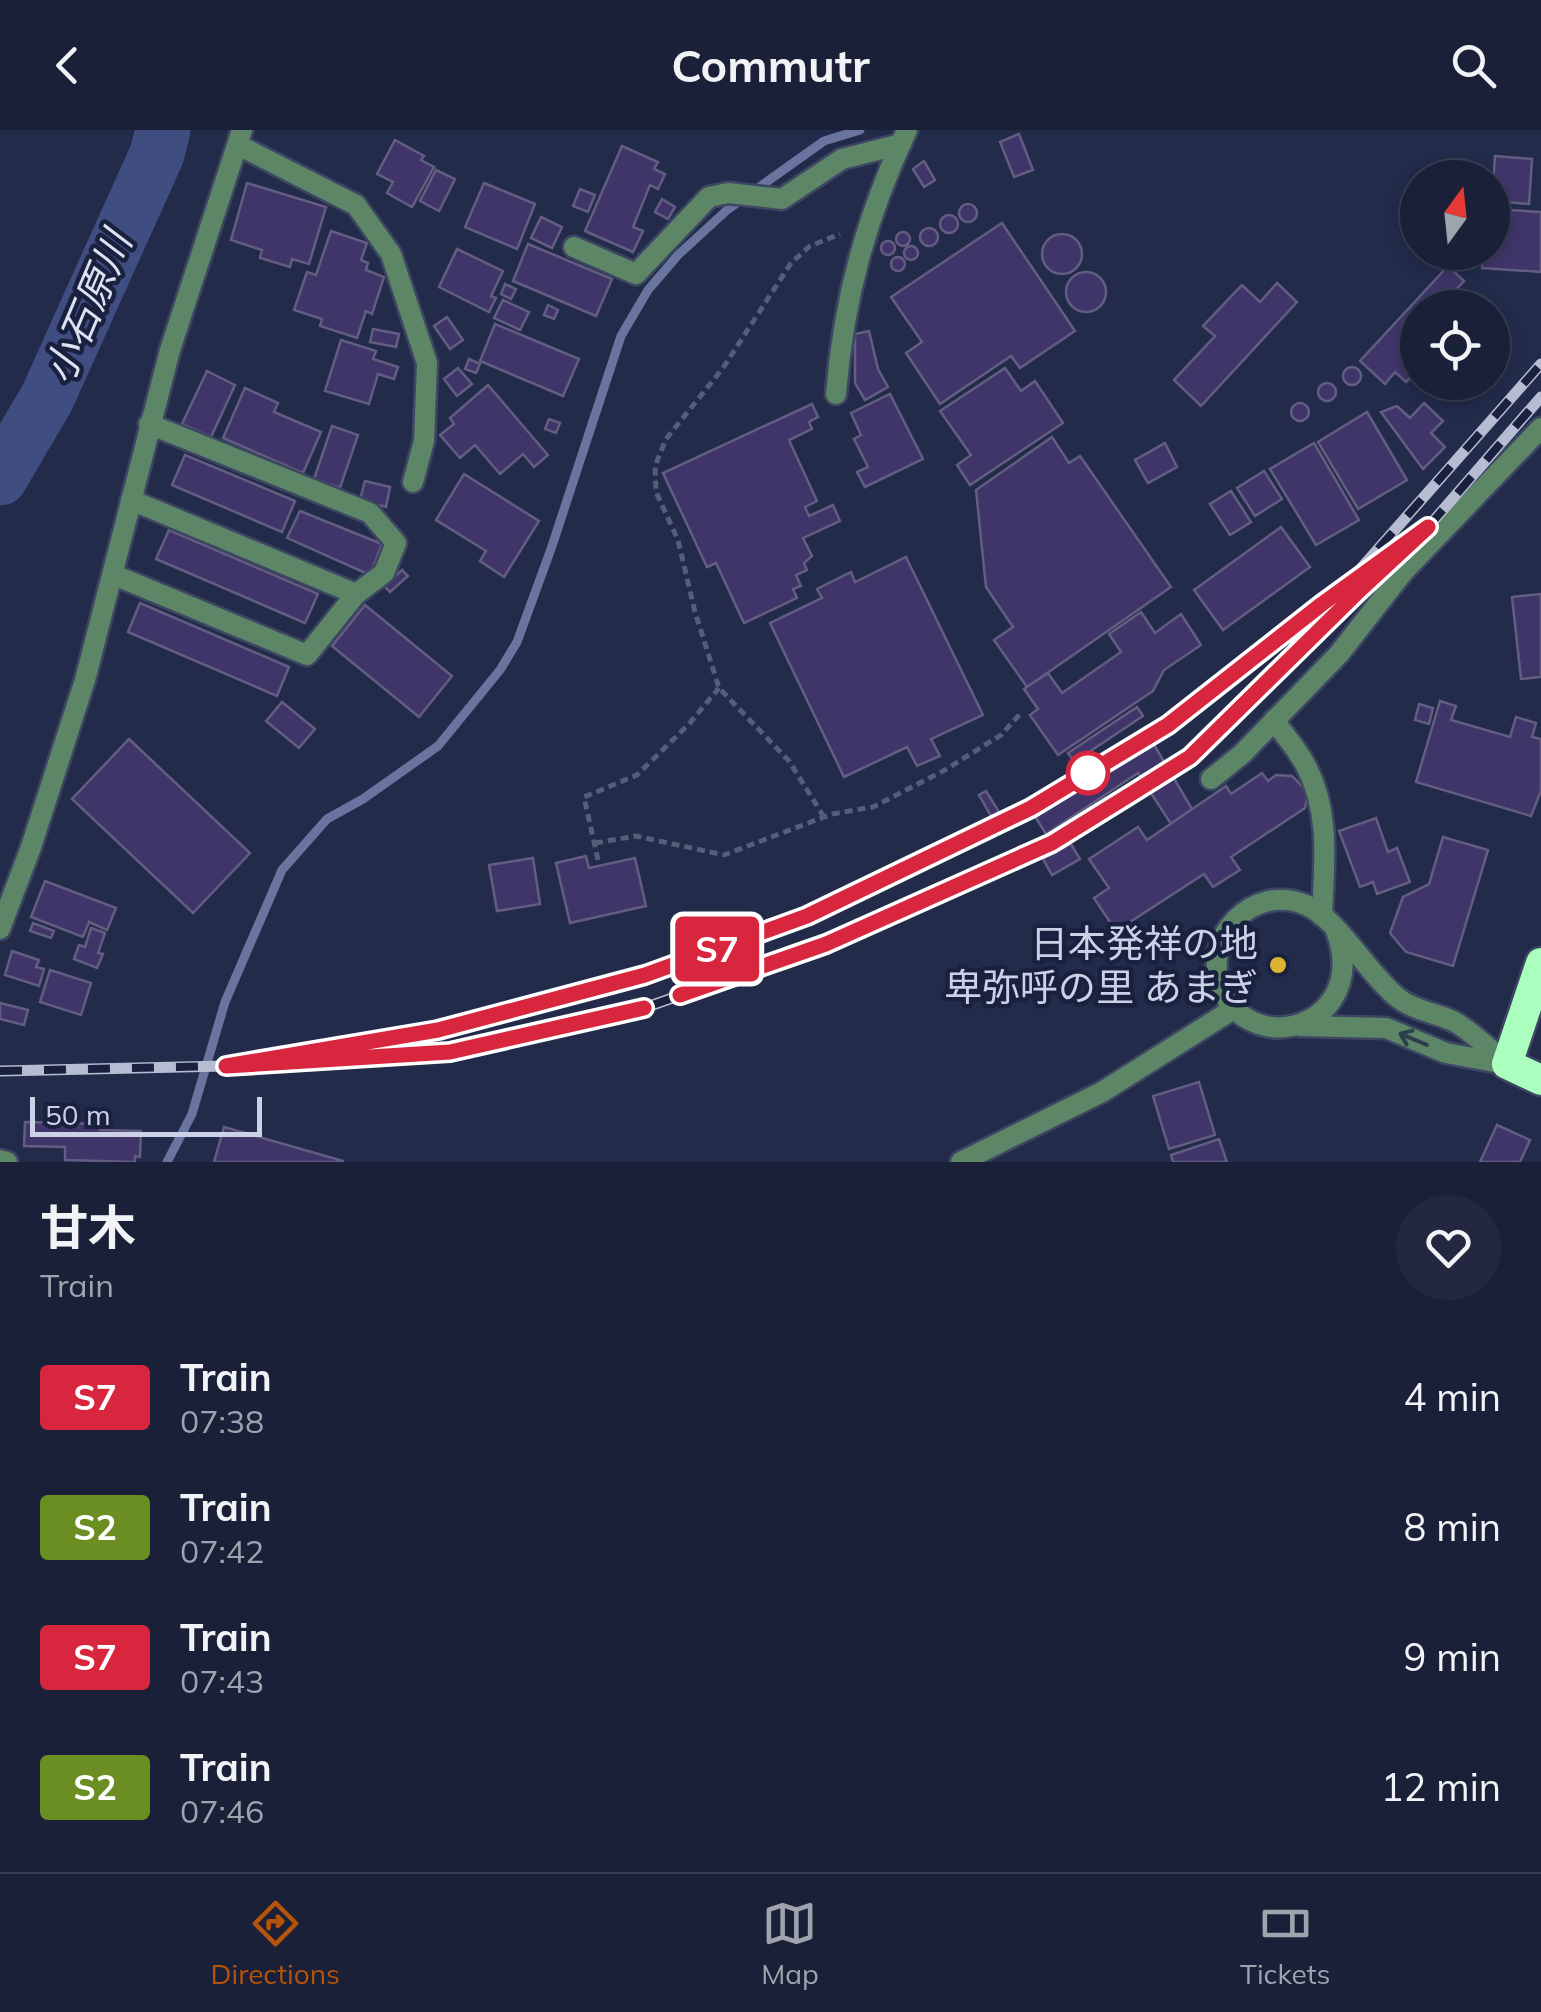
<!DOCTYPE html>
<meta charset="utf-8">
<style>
:root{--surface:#1a2038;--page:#232840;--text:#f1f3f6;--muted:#9fa3ae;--line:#383e53;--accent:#b45309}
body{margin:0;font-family:Mulish,"Noto Sans JP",sans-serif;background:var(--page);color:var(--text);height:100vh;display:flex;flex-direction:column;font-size:38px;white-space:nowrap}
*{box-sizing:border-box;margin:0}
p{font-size:32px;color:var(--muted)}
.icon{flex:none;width:55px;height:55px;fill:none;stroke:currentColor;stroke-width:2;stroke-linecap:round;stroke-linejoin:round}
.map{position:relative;height:1032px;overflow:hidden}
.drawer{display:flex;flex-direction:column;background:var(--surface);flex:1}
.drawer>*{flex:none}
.badge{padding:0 20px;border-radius:8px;font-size:35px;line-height:65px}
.needle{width:65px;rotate:15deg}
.fabs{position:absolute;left:1400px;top:30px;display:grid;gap:20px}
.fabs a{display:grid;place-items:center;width:110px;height:110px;border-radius:50%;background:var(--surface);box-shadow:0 5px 15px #0003,0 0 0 2px var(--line);font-size:50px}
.scale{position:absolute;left:30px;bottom:25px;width:232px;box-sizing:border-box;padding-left:10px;border:5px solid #cbd1e6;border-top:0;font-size:28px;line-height:35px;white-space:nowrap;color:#cbd1e6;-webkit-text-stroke:8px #19213f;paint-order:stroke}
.map>.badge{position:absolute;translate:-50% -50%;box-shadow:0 0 0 5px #fff}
.round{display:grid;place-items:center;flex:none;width:105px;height:105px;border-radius:52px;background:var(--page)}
.head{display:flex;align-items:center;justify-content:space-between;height:170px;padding:0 40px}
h1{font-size:48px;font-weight:700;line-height:75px}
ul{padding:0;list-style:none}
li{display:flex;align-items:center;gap:30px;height:130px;padding:0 40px}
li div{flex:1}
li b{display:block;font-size:38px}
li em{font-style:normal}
li .badge{min-width:110px;font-weight:700;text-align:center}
header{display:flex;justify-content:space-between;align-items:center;height:130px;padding:0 40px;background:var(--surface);font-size:45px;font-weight:700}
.tab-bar{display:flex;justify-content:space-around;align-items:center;height:140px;border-top:2px solid var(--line);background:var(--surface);font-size:28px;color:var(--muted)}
.tab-bar a{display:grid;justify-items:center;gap:5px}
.tab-bar .current{color:var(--accent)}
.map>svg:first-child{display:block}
</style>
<header><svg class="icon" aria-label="back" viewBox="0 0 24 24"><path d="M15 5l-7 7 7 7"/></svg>Commutr<svg class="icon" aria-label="search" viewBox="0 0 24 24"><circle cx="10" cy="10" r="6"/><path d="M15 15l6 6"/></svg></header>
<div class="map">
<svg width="1541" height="1032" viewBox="0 0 1541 1032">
<rect width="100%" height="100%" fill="#222b4a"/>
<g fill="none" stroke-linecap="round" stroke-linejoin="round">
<path stroke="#69759f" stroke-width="9" d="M 167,1032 L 192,984 L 225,872 L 282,740 L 327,689 L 363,669 L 438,616 L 500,540 L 517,512 L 551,419 L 621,206 L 648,160 L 678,125 L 727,80 L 824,11 L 860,0"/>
<path stroke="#3f4d81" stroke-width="55" d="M 0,348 L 47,268 L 157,24 L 163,0"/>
</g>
<g fill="#403569" stroke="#635d82" stroke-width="2.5">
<path d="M 1019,4 L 1033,40 L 1014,47 L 1000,12 Z"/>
<path d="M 395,10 L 424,26 L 421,30 L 434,37 L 412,77 L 387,63 L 393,52 L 377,44 Z"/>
<path d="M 622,16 L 658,32 L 654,39 L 665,44 L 658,59 L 650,55 L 633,97 L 643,101 L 633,122 L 585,101 Z"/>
<path d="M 1495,26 L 1532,29 L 1529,74 L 1492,71 Z"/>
<path d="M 924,31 L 935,50 L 924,57 L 913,39 Z"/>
<path d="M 436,40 L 455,49 L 439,81 L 420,71 Z"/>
<path d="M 247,53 L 326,77 L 309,134 L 292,129 L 290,137 L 260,128 L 262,120 L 231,110 Z"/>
<path d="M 484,53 L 535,74 L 517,119 L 465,97 Z"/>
<path d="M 580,59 L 595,65 L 588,82 L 573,76 Z"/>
<path d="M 662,69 L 675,77 L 668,89 L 655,82 Z"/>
<circle cx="968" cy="83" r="9"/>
<path d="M 1492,79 L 1541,82 L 1541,142 L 1482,138 L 1483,122 L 1492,122 Z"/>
<circle cx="949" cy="94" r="9"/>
<path d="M 541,87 L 562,97 L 552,118 L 531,108 Z"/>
<path d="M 1002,93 L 1075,201 L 1020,238 L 1011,226 L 940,274 L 906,223 L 922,212 L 891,167 Z"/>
<circle cx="929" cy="107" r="9"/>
<path d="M 331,101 L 367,113 L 361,130 L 368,133 L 366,140 L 384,147 L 372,184 L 366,181 L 357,208 L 320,196 L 322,189 L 294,180 L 307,142 L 316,145 Z"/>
<circle cx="903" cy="109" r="7"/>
<circle cx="1062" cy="124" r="20"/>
<circle cx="888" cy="118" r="7"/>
<path d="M 528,114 L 612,149 L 596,186 L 513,151 Z"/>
<circle cx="911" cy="123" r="7"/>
<path d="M 457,119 L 503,141 L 491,166 L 496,168 L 489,182 L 439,157 Z"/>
<circle cx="898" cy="134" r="7"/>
<path d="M 1448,136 L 1464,151 L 1452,164 L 1467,178 L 1418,178 L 1418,240 L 1406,252 L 1395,242 L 1385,254 L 1360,231 Z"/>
<circle cx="1086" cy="162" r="20"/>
<path d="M 1277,153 L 1297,172 L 1201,276 L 1174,250 L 1215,206 L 1203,196 L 1242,155 L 1260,172 Z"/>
<path d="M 505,154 L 516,159 L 511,169 L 501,164 Z"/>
<path d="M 503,170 L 529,182 L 520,200 L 494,188 Z"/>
<path d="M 548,175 L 558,180 L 554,189 L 544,185 Z"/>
<path d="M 447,187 L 463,210 L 450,219 L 434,196 Z"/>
<path d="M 495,194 L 579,229 L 563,266 L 480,231 Z"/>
<path d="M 373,199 L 399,204 L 396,217 L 370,212 Z"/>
<path d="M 869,201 L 878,239 L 888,257 L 865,270 L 855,253 L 855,204 Z"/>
<path d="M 341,210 L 376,221 L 373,229 L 398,237 L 394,249 L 378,244 L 369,274 L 325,261 Z"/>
<path d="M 469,229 L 480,234 L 476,243 L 465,239 Z"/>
<circle cx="1352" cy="246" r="9"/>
<path d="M 458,238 L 472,254 L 457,266 L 444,249 Z"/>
<path d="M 1005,238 L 1021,261 L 1035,251 L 1063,293 L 970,355 L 957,335 L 971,325 L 940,281 Z"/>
<path d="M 207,241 L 235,255 L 211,307 L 182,294 Z"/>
<circle cx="1327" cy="262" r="9"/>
<path d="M 488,255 L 548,325 L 534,337 L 523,324 L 500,344 L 475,315 L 460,328 L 440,305 L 454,294 L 450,288 Z"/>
<path d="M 245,258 L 278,273 L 274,282 L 321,302 L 303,343 L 223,308 Z"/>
<path d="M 890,264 L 923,329 L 865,357 L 857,342 L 868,337 L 854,309 L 861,305 L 851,283 Z"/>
<circle cx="1300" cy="282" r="9"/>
<path d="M 1424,273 L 1443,291 L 1431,303 L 1445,317 L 1423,339 L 1381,282 L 1397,276 L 1410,288 Z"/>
<path d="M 812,274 L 818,287 L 809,292 L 812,299 L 789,310 L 817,371 L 805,377 L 809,386 L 833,375 L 840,391 L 803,408 L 812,426 L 804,433 L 807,440 L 796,445 L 801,456 L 793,459 L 797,468 L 744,493 L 716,433 L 707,437 L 663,343 Z"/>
<path d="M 1367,282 L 1407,350 L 1358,379 L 1318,312 Z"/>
<path d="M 549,289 L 560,293 L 556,303 L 545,299 Z"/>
<path d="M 332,296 L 358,305 L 340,358 L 314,349 Z"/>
<path d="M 1052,307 L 1069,333 L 1080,326 L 1171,457 L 1027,557 L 994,510 L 1013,497 L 986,457 L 976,360 Z"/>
<path d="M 1165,313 L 1177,337 L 1148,353 L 1135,330 Z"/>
<path d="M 1314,313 L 1359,390 L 1316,415 L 1270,339 Z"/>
<path d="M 185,325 L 295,371 L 282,402 L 172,355 Z"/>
<path d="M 1264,341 L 1282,369 L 1255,386 L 1237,358 Z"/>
<path d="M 464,344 L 539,391 L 504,447 L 480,431 L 486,421 L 436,390 Z"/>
<path d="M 365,351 L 390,357 L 386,377 L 360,370 Z"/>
<path d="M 1231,361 L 1251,392 L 1230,405 L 1210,374 Z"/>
<path d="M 300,381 L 382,414 L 370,445 L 287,408 Z"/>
<path d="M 1281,397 L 1310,437 L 1223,500 L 1194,460 Z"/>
<path d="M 169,400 L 318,464 L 305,493 L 156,429 Z"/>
<path d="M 906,427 L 983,585 L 931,609 L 940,626 L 917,636 L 907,617 L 844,647 L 770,493 L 822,468 L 817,459 L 851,442 L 855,452 Z"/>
<path d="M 402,440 L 408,446 L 390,462 L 384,456 Z"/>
<path d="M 1541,464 L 1541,547 L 1521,549 L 1512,467 Z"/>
<path d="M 140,473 L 289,537 L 277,566 L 128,502 Z"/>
<path d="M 365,475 L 452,546 L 419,587 L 332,516 Z"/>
<path d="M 1141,482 L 1155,503 L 1181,484 L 1201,515 L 1164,540 L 1153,561 L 1058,625 L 1030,585 L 1038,579 L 1024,559 L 1048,543 L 1062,563 L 1121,522 L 1109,504 Z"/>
<path d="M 1440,571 L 1456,576 L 1451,590 L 1510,607 L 1516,587 L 1536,593 L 1532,607 L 1541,609 L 1541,661 L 1531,686 L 1416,652 Z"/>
<path d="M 282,572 L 315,599 L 299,618 L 266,591 Z"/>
<path d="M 1419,574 L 1433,578 L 1429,594 L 1415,590 Z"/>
<path d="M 1137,577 L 1143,586 L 1074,632 L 1068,623 Z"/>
<path d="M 129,609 L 250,723 L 193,783 L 72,669 Z"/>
<path d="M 1153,613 L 1192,679 L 1171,694 L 1138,643 L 1046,704 L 1034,685 Z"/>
<path d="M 1262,643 L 1268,651 L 1276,645 L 1292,646 L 1308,662 L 1305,678 L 1231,727 L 1240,740 L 1213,757 L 1204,744 L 1116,801 L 1094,768 L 1109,758 L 1089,729 L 1138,697 L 1147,710 L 1226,656 L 1231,664 Z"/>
<path d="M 986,661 L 999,682 L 991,686 L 979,665 Z"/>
<path d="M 1376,688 L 1388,722 L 1397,718 L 1410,752 L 1377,764 L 1373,752 L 1360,757 L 1339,701 Z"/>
<path d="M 1443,707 L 1488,720 L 1453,836 L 1406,822 L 1390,803 L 1403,767 L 1429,754 Z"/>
<path d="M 1071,714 L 1080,729 L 1052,745 L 1043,729 Z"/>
<path d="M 586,726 L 589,738 L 635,728 L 646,776 L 570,793 L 556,733 Z"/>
<path d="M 533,728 L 540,774 L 497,781 L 489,735 Z"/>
<path d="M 45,751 L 116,778 L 107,800 L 89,792 L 83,807 L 31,787 Z"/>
<path d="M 33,793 L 54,801 L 51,808 L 30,801 Z"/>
<path d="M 91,798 L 105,803 L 98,823 L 103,824 L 97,838 L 74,829 L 79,815 L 85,817 Z"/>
<path d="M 12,821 L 39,830 L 36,837 L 44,839 L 39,856 L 5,845 Z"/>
<path d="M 50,840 L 91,853 L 81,885 L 40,872 Z"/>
<path d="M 0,873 L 28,880 L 24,895 L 0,889 Z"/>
<path d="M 1199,952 L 1215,1005 L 1169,1019 L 1153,966 Z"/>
<path d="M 25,992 L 100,994 L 100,1000 L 141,1001 L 140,1027 L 135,1026 L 135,1032 L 65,1030 L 65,1017 L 24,1016 Z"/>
<path d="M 1497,995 L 1530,1010 L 1520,1032 L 1480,1032 Z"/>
<path d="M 224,997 L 343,1031 L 343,1032 L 214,1032 Z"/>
<path d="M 1219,1009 L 1227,1032 L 1173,1032 L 1171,1025 Z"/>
</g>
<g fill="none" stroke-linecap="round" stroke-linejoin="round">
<defs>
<g id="street">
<path d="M 238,15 L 356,75 L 391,124 L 427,233 L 424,311 L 413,352"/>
<path d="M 574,117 L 636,144 L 709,67 L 728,63 L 782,69 L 842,29 L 901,14"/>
<path d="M 836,264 C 844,167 866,88 907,0"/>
<path d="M 131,370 L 356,464 L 384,443 L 396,413 L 370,383 L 149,294"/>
<path d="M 114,445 L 307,525 L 356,464"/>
<path d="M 1274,590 C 1284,605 1298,620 1306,636 C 1331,684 1324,734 1322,786"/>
<path d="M 1211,649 L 1242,624 L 1339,524 L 1403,442 L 1541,298"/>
<path d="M 0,799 L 31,717 L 85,550 L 170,220 L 242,0"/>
<path d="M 1336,801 C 1371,893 1255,932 1222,860 C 1199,808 1254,752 1306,775 C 1338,789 1368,844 1397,867 C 1412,880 1436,883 1453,891 C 1472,901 1490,920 1507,934"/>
<path d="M 1300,896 L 1386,898 L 1446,923 L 1505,934"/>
<path d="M 0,1030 L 7,1032"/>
<path d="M 961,1032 L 1102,962 L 1235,878"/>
</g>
<path id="highway" d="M 1541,833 L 1507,934 L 1541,950"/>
</defs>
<use href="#street" stroke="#3d4663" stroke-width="25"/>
<use href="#highway" stroke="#3d4663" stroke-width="35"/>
<g stroke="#555d79" stroke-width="5" stroke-dasharray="8 5" stroke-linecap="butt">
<path d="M 824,687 L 789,631 L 719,558 L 695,482 L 678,410 L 656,362 L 655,336 L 666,309 L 723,238 L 791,133 L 810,116 L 840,104"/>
<path d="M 595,713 L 636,706 L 724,725 L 832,684 L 873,677 L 945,640 L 1001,605 L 1021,583"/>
<path d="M 598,730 L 584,667 L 637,645 L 689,594 L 719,558"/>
</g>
<use href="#street" stroke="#5d8666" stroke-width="20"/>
<use href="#highway" stroke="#aafebe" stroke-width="30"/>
<defs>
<g id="rail">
<path d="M 1349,452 L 1541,234"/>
<path d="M 339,917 L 438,900 L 645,845 L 807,786 L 1031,678 L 1168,595 L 1353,451"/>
<path d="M 0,941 L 226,936 L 450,922 L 644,878 L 826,814 L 1051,713 L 1189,627 L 1359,459 L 1428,397 L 1541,267"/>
</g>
</defs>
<use href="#rail" stroke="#b6bcd2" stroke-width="11"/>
<use href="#rail" stroke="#19213f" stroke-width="8" stroke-dasharray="22" stroke-linecap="butt"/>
</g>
<defs><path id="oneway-shaft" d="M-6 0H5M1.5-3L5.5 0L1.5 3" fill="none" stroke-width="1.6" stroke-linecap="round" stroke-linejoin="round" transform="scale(2.5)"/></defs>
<use stroke="#2d3f4b" href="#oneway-shaft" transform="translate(1413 909) rotate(-157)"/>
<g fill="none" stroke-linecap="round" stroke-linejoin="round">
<defs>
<path id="line" d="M 644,878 L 450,922 L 226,936 L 438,900 L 645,845 L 807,786 L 1031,678 L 1168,595 L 1322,474 L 1428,397 L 1360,460 L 1190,627 L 1131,664 L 1052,713 L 826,814 L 680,865"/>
</defs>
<use href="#line" stroke="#fff" stroke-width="22"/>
<use href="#line" stroke="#d7263d" stroke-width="15"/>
</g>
<circle fill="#fff" stroke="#d7263d" stroke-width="5" cx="1088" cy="643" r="20"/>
<circle fill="#dab333" stroke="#19213f" stroke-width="4" cx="1278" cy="835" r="10"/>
<g text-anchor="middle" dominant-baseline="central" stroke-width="9" stroke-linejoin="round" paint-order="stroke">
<g font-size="38" fill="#cbd1e6" stroke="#19213f" text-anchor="end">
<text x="1258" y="813">日本発祥の地<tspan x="1258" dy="44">卑弥呼の里 あまぎ</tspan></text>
</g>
<g font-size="40" font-style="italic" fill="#dde2f3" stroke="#19213f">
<text transform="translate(87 177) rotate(-67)">小石原川</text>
</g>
</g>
</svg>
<div class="fabs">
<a><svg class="needle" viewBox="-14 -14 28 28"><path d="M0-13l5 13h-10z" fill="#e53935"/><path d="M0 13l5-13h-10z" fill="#9fa3ae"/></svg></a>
<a><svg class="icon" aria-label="locate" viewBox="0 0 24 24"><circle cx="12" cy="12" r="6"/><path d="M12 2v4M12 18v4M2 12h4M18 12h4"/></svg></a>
</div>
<div class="scale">50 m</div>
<b class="badge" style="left:717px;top:819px;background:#d7263d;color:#fff">S7</b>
</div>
<section class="drawer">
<div class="head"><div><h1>甘木</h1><p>Train</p></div><a class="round"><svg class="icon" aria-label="heart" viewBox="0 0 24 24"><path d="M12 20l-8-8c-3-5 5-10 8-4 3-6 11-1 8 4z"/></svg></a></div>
<ul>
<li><span class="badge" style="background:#d7263d;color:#fff">S7</span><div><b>Train</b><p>07:38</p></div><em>4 min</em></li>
<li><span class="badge" style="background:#6b8e23;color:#fff">S2</span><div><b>Train</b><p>07:42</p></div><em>8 min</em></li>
<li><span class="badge" style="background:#d7263d;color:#fff">S7</span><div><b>Train</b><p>07:43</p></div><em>9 min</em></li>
<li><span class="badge" style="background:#6b8e23;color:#fff">S2</span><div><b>Train</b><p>07:46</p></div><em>12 min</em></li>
</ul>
</section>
<nav class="tab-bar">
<a class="current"><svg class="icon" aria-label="directions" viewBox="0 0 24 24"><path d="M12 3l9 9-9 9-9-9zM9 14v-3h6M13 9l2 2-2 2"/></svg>Directions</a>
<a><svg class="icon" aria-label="map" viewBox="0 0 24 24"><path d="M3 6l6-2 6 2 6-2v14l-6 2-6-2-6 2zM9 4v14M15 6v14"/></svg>Map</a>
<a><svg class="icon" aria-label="tickets" viewBox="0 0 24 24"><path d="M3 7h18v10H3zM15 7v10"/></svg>Tickets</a>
</nav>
